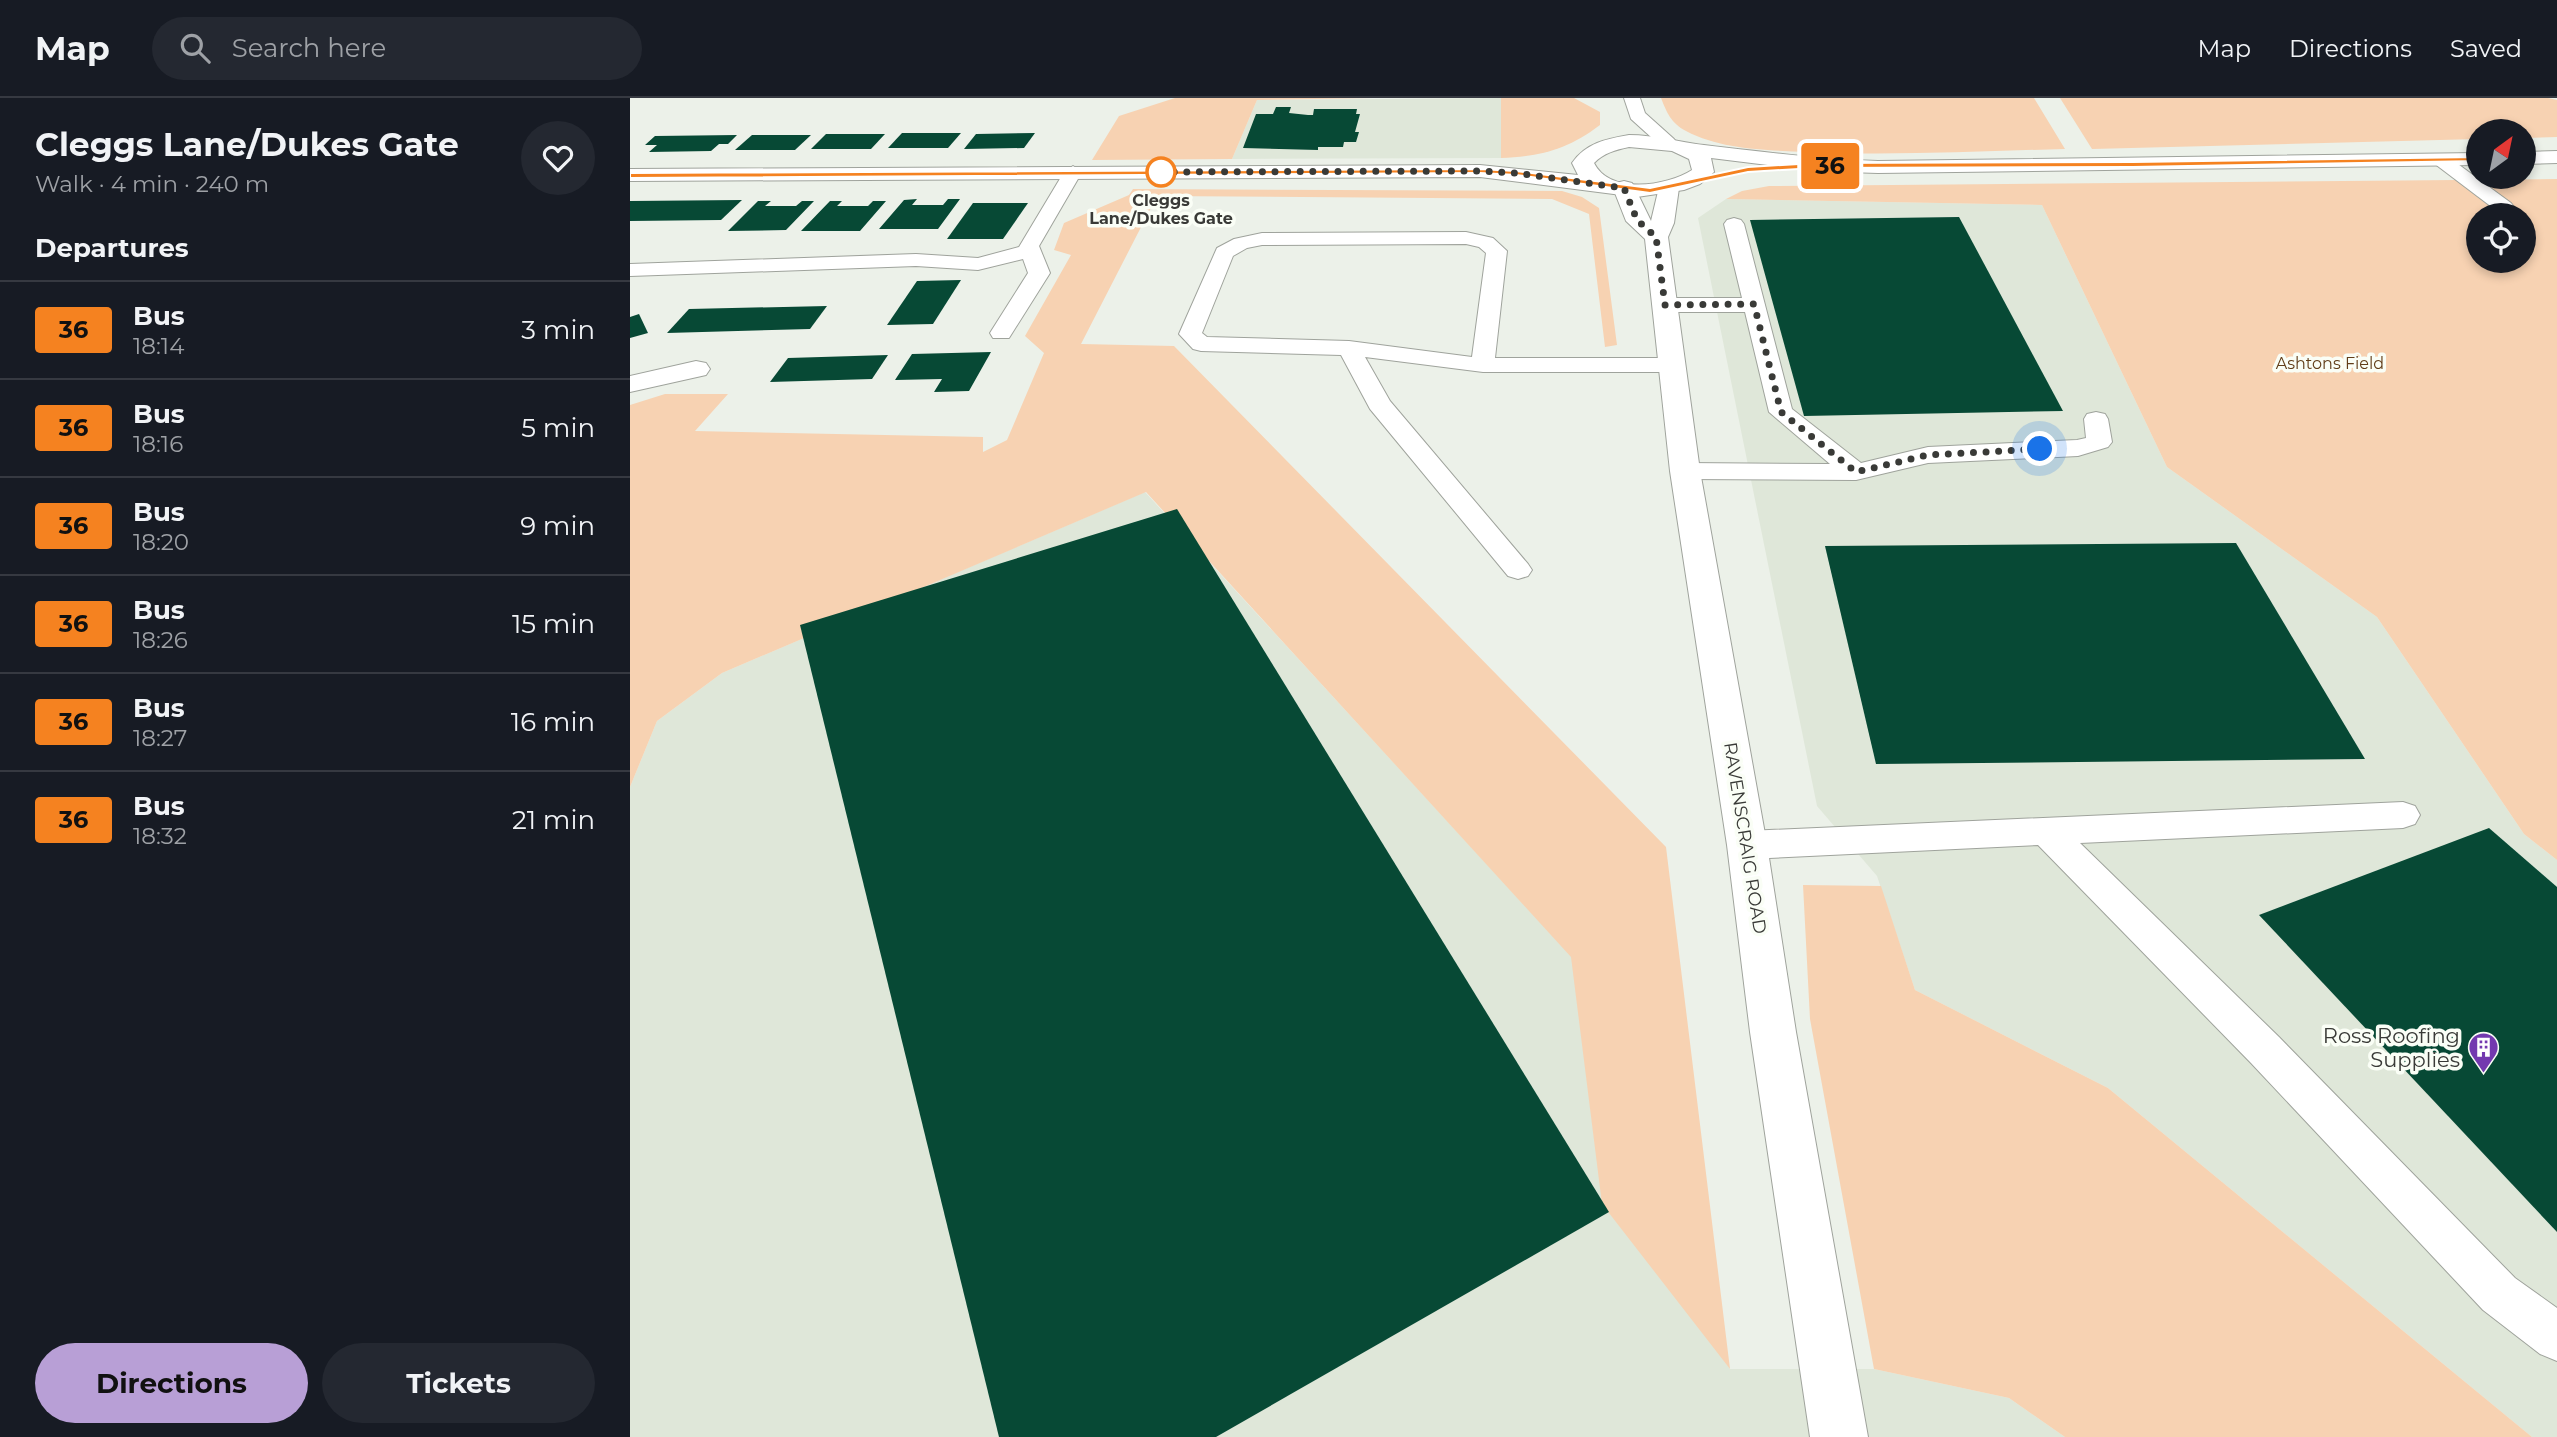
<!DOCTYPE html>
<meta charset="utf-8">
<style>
:root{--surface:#171b24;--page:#242831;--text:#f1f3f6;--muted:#9ea1a6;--line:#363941;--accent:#b89fd6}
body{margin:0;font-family:Montserrat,sans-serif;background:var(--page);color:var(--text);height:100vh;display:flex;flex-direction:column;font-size:26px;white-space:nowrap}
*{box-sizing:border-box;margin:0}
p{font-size:23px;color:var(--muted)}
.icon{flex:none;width:38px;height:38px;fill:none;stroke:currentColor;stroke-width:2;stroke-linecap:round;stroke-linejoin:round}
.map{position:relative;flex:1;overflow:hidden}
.drawer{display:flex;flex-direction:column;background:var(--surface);width:630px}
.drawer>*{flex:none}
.badge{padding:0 14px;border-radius:5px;font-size:24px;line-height:46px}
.needle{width:46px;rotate:33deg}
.tools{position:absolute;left:1836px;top:21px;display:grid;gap:14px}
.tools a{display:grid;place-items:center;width:70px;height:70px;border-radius:50%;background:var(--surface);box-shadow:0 4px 10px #0003;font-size:35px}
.you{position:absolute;width:35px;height:35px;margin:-18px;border:5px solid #fff;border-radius:50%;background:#1a73e8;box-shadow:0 0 0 10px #1a73e833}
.map>.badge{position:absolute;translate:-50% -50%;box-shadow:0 0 0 4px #fff}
h2{padding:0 35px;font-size:26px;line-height:63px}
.round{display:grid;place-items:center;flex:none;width:74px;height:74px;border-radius:37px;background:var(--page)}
.overview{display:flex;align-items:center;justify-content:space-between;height:119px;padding:0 35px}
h1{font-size:33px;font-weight:700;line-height:52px}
.action{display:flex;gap:14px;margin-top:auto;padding:14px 35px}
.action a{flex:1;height:80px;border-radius:42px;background:var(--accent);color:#111;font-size:28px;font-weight:700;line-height:80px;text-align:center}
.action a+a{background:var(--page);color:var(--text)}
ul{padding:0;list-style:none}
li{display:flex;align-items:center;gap:21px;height:98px;padding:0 35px;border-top:2px solid var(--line)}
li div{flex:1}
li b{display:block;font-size:26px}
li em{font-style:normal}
li .badge{min-width:77px;font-weight:700;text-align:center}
header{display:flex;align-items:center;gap:42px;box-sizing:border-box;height:98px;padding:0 35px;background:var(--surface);border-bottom:2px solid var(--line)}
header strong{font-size:33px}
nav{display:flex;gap:38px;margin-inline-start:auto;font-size:24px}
.search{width:490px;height:63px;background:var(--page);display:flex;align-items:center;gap:18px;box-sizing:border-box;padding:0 24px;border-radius:38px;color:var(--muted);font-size:26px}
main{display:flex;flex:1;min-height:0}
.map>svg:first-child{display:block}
</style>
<header>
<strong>Map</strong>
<div class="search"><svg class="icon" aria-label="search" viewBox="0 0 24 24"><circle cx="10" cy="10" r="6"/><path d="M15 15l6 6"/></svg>Search here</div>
<nav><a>Map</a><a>Directions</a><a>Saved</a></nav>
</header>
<main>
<section class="drawer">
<div class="overview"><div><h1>Cleggs Lane/Dukes Gate</h1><p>Walk · 4 min · 240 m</p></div><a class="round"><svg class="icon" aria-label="heart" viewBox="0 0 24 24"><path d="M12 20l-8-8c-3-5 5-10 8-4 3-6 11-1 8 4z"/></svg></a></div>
<h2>Departures</h2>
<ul>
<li><span class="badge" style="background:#f58220;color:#111">36</span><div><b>Bus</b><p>18:14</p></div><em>3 min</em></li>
<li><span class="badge" style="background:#f58220;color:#111">36</span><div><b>Bus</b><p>18:16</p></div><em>5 min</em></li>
<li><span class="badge" style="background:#f58220;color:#111">36</span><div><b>Bus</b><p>18:20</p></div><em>9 min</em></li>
<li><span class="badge" style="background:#f58220;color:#111">36</span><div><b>Bus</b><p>18:26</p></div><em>15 min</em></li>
<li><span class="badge" style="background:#f58220;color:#111">36</span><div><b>Bus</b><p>18:27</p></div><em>16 min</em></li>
<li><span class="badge" style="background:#f58220;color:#111">36</span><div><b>Bus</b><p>18:32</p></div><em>21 min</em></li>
</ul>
<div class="action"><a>Directions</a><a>Tickets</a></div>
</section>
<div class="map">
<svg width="1927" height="1339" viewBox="0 0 1927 1339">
<rect width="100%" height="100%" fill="#ecf1e9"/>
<g fill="#dfe7d9">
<path d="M 871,0 L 871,60 L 602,61 L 627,2 Z"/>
<path d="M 1096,101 L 1412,107 L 1537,369 L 1747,519 L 1894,736 L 1927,762 L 1927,1339 L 1902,1339 L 1478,990 L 1285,892 L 1247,778 L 1187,708 L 1068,120 Z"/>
<path d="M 515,394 L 942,859 L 965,1046 L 1100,1271 L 1244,1271 L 1379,1300 L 1435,1339 L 0,1339 L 0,689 L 27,623 L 92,575 Z"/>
</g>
<g fill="#f7d2b2" fill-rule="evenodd">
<path d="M 545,0 L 743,0 L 627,2 L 602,61 L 462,62 L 489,18 Z"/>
<path d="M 871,0 L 944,0 L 970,14 L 970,27 C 937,52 911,58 871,60 Z"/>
<path d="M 1031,0 L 1404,0 L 1435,51 C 1349,53 1263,58 1177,54 C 1137,52 1092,52 1056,33 C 1041,25 1037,15 1031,0 Z"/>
<path d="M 1430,0 L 1918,0 L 1927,2 L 1927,39 L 1894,40 L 1894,33 L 1848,33 L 1848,41 L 1462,51 Z"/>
<path d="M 1927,81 L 1927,762 L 1894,736 L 1747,519 L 1537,369 L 1412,107 L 1096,101 L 1112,93 L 1139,88 ZM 1848,117 L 1894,117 L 1894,163 L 1848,163 Z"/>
<path d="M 503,91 L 932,93 L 952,99 L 969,110 L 987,247 L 975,249 L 959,116 L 922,101 L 527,98 L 451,246 L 544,248 L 1036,749 L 1100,1271 L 972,1106 L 941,859 L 516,394 L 92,575 L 27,623 L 0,689 L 0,307 L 35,296 L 98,296 L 65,333 L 353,339 L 353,354 L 377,342 L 414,255 L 395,238 L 441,157 L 424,152 L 434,125 L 499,97 Z"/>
<path d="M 1173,787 L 1251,788 L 1285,892 L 1478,990 L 1902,1339 L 1435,1339 L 1379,1300 L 1244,1271 L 1180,921 Z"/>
</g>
<g fill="#074935">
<path d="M 646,9 L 661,9 L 659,15 L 678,17 L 683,17 L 684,11 L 727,11 L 726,16 L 730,16 L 725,34 L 729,34 L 726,44 L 714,44 L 713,49 L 688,49 L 688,52 L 613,50 L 626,16 L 643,16 Z"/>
<path d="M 272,35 L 331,35 L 318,50 L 258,50 Z"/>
<path d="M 405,35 L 394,50 L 334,51 L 346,36 Z"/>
<path d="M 196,36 L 255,36 L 241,51 L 181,51 Z"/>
<path d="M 107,37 L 98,46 L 89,46 L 81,53 L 19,54 L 27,47 L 15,47 L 25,38 Z"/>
<path d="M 122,37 L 181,37 L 165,52 L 105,52 Z"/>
<path d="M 287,101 L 282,107 L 313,107 L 318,101 L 330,101 L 308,131 L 249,131 L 274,102 Z"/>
<path d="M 112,102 L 91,122 L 0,123 L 0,103 Z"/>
<path d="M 128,103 L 141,103 L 135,108 L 166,108 L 172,103 L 184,103 L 156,132 L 98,133 Z"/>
<path d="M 200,103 L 212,103 L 207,108 L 238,108 L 243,103 L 256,103 L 230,133 L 171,133 Z"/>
<path d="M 343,105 L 398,105 L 373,141 L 317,141 Z"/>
<path d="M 1329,119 L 1433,313 L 1174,318 L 1120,122 Z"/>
<path d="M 331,182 L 303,226 L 257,227 L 287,183 Z"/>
<path d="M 197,208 L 180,231 L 37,235 L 59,211 Z"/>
<path d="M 9,216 L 18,235 L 0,240 L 0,219 Z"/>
<path d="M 361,254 L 339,293 L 304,294 L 312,281 L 265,282 L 282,256 Z"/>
<path d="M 258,257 L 242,281 L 140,284 L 158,260 Z"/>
<path d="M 547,411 L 979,1114 L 586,1339 L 369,1339 L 170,527 Z"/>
<path d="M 1606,445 L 1735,661 L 1246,666 L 1195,448 Z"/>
<path d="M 1859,730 L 1927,789 L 1927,1134 L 1629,817 Z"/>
</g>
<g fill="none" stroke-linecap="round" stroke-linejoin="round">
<defs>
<g id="service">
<path d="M 994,0 L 1010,0 L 1015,15 L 1044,41 L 1047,45 L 1044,49 L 1032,49 L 1001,21 Z"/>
<path d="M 1811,56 L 1817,58 L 1881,105 L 1884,109 L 1881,113 L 1867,113 L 1805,66 L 1802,62 L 1805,58 Z"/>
<path d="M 443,68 L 452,74 L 409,148 L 420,175 L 379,240 L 363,240 L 360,235 L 398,175 L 393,161 L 348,172 L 286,168 L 0,178 L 0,166 L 286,156 L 348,160 L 389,149 L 434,74 Z"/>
<path d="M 1104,120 L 1111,122 L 1114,126 L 1162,311 L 1231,365 L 1298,349 L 1447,342 L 1456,340 L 1454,321 L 1457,316 L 1466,314 L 1475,316 L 1478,321 L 1482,344 L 1478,349 L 1448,358 L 1298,365 L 1226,382 L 1055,381 L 1046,379 L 1042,373 L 1046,367 L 1055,365 L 1200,366 L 1139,314 L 1115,214 L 1035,214 L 1027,212 L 1024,207 L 1027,202 L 1035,200 L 1112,200 L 1094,126 L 1097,122 Z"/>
<path d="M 836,134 L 863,140 L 877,153 L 865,260 L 1043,260 L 1051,262 L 1055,267 L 1051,272 L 1043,274 L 853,274 L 735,259 L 760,303 L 898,466 L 902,472 L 898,478 L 888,481 L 878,478 L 740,311 L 711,257 L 571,253 L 563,251 L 549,236 L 587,150 L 604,141 L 632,135 ZM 836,146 L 849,149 L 856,155 L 842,259 L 719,243 L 577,239 L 572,235 L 603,158 L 617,150 L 632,147 Z"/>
<path d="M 1773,704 L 1785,708 L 1790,717 L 1785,726 L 1773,730 L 1450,745 L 1649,939 L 1885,1180 L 1927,1210 L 1927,1263 L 1910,1256 L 1853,1212 L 1621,965 L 1408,747 L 1117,761 L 1105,757 L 1099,747 L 1105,737 L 1117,733 Z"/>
</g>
<g id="minor">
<path d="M 994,83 L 1002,85 L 1005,90 L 1021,123 L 1030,85 L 1046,85 L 1049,90 L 1044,125 L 1038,139 L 1070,373 L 1137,747 L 1166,934 L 1238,1339 L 1180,1339 L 1120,934 L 1097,747 L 1040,373 L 1015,141 L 996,123 L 983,90 L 986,85 Z"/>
<path d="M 66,263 L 76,265 L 80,271 L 76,277 L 0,294 L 0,278 Z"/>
</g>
<g id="primary">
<path d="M 999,37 C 1025,37 1049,44 1074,47 C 1132,54 1190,61 1248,63 L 1848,55 L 1848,67 L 1248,75 L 1186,73 L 1081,60 L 1084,74 L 1070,86 L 1054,92 L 1007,99 L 850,79 L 0,83 L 0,71 L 850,67 L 948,77 L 942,65 C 956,45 976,41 999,37 ZM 999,49 L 1042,53 L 1059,61 L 1062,72 C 1037,88 980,97 964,65 C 974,55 985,52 999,49 Z"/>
<path d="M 1927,53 L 1927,65 L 1894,66 L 1894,54 Z"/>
</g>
</defs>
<use href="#service" stroke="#9fa39c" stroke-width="2"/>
<use href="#minor" stroke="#9fa39c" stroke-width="2"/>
<use href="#primary" stroke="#9fa39c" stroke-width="2"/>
<use href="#service" fill="#fff" fill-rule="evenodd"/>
<use href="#minor" fill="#fff" fill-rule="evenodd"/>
<use href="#primary" fill="#fff" fill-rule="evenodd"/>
</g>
<path fill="#f58220" stroke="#fff" stroke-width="2" d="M 1848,59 L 1851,63 L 1503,69 L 1186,70 L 1118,74 L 1020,95 L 886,77 L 850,75 L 0,80 L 0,75 L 850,71 L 886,73 L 1020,90 L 1118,69 L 1186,65 L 1503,64 Z"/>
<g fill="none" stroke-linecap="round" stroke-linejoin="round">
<path stroke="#393a37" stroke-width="7" stroke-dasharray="0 12.6" d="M 531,74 L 525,74 L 850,73 L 886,75 L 994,90 L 1007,122 L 1026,139 L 1035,207 L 1124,206 L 1151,314 L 1226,374 L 1298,357 L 1410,351"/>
</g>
<defs>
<symbol id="building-pin" viewBox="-11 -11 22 30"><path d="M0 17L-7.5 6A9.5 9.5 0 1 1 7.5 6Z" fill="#7339af" stroke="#fafef6"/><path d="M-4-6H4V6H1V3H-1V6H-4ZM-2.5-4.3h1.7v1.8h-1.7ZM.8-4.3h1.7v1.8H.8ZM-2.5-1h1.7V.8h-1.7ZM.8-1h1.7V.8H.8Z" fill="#fff"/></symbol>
</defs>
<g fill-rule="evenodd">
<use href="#building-pin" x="1836" y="932" width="35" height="47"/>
</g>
<circle fill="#fff" stroke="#f58220" stroke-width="3.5" cx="531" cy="74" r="14"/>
<g text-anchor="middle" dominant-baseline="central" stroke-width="7" stroke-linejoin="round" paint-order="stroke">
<g font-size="16" font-weight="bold" fill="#393a37" stroke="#fafef6">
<text x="531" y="102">Cleggs<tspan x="531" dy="18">Lane/Dukes Gate</tspan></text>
</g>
<g font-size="16" fill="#613d18" stroke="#fafef6">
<text x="1700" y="265">Ashtons Field</text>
</g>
<g font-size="18" fill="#393a37" stroke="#fafef6">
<text transform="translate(1115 740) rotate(81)">RAVENSCRAIG ROAD</text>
</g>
<g font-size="21" fill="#393a37" stroke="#fafef6" text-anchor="end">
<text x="1830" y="937">Ross Roofing<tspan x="1830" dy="24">Supplies</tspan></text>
</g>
</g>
</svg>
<div class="tools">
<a><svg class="needle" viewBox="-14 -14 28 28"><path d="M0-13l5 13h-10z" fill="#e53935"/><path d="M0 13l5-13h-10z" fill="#9ea1a6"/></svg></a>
<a><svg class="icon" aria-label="locate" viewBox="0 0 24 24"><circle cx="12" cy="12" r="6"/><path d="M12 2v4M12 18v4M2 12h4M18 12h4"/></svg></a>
</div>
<div class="you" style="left:1410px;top:351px"></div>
<b class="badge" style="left:1200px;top:68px;background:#f58220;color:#111">36</b>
</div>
</main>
